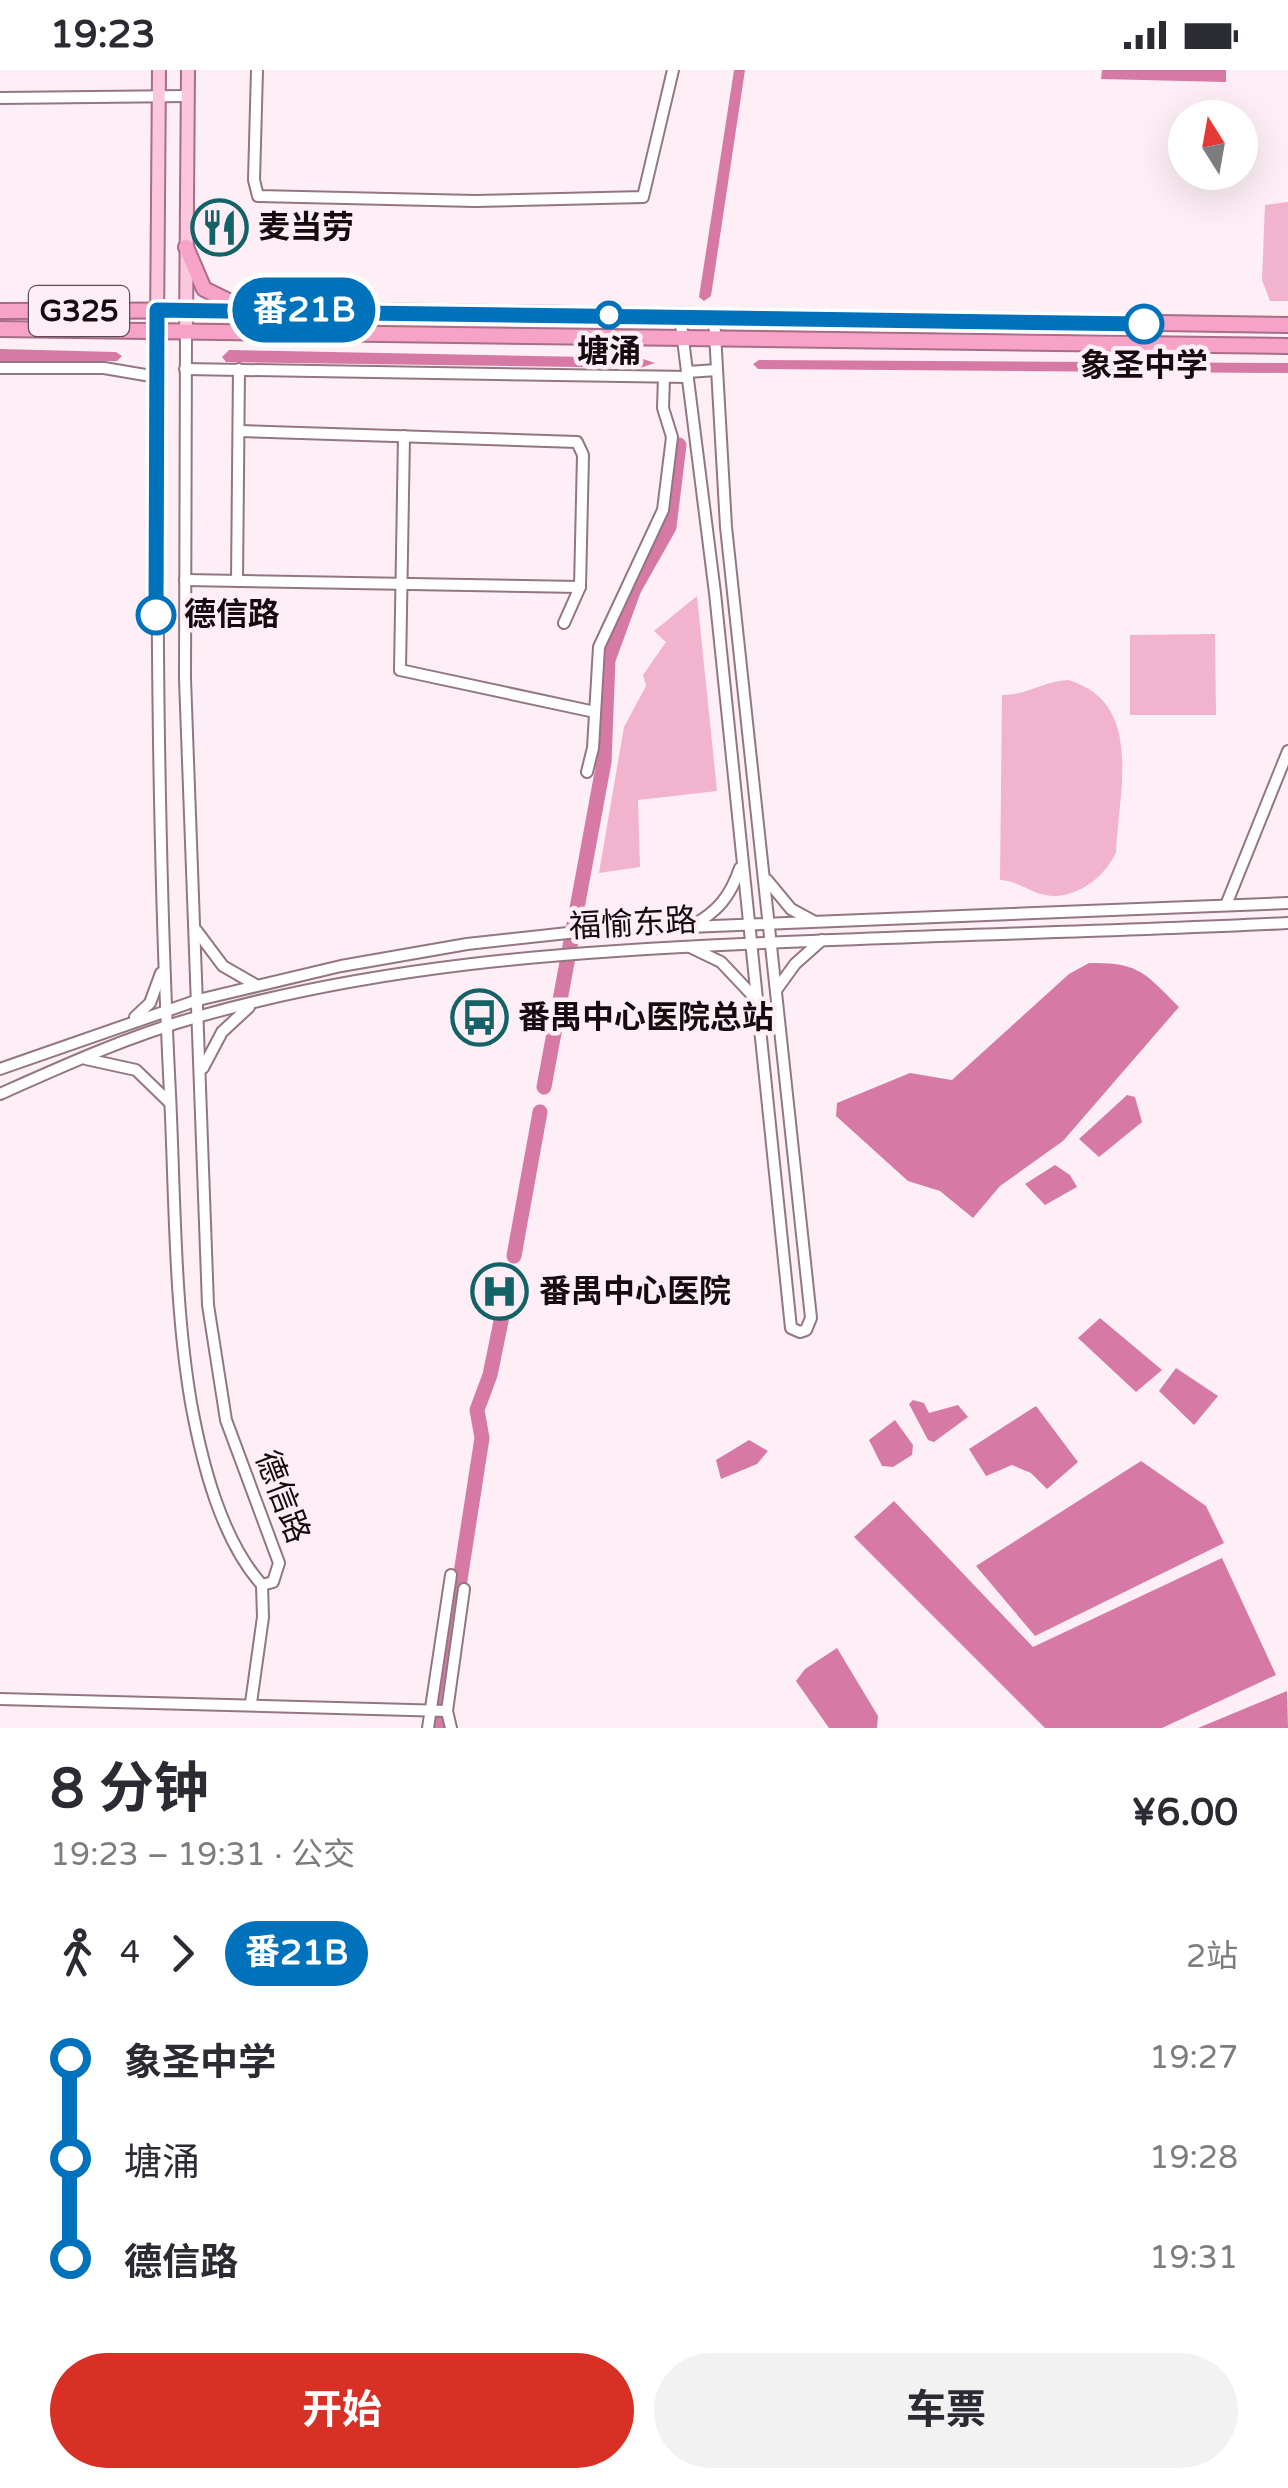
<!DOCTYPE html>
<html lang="zh">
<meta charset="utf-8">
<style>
:root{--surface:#fff;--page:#f2f2f3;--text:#2b2b33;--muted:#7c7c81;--accent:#d93025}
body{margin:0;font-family:"Varela Round","Noto Sans SC",sans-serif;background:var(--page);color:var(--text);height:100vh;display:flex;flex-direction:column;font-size:38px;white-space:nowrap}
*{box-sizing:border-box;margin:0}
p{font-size:32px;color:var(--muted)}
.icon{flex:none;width:55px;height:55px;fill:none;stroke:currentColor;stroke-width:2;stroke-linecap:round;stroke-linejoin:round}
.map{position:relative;height:1658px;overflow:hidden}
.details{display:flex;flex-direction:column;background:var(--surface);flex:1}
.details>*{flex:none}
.badge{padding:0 20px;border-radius:32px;font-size:35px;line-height:65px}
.needle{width:65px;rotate:349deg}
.controls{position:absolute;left:1168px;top:30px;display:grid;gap:20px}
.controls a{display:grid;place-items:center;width:90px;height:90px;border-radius:50%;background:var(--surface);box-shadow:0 10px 40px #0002;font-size:50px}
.map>.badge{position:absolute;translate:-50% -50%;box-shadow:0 0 0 5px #fff}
.legs{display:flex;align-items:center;gap:15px;height:110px;padding:0 50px;font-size:32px}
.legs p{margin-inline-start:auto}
.summary{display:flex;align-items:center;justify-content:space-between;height:170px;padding:0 50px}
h1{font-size:55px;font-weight:700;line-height:75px}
.button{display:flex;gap:20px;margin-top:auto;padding:20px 50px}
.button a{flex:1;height:115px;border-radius:60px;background:var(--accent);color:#fff;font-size:40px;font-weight:700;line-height:115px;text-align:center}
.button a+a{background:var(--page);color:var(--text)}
ul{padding:0 50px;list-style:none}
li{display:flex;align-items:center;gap:35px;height:100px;font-size:38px}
li i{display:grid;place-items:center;width:15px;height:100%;margin:0 12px;background:currentColor}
li i::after{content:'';width:25px;height:25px;margin:-12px;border:8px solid;border-radius:50%;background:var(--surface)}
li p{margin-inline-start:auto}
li:first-child i{background:linear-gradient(#0000 50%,currentColor 0)}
li:last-child i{background:linear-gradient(currentColor 50%,#0000 0)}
.status{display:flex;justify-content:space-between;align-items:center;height:70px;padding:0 50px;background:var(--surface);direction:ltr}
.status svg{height:28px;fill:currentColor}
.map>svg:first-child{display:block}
</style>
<div class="status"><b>19:23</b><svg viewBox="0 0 49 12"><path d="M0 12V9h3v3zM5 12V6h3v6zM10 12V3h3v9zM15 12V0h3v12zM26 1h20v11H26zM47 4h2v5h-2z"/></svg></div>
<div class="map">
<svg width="1288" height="1658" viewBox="0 0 1288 1658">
<rect width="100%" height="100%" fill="#fdeff5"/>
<g fill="#f1b3cd">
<path d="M 1288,132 L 1288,231 L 1270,231 L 1262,210 L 1265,135 Z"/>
<path d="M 697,526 L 717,721 L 638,730 L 640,797 L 599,803 L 624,657 L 646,616 L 643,605 L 666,572 L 654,561 Z"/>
<path d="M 1215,564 L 1216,645 L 1130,645 L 1130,565 Z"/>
<path d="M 1068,610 C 1144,632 1119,719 1116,782 C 1106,807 1074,831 1045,825 C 1027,821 1019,811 1000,810 L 1002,625 C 1025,626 1044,611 1068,610 Z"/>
</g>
<g fill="#d67aa5">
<path d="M 734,0 L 745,0 L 711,226 L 704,231 L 699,227 Z"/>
<path d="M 1102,0 L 1226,0 L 1226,12 L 1101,9 Z"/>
<path d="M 0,279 L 116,282 L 122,286 L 117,291 L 0,291 Z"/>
<path d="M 229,280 L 640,288 L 655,293 L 640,298 L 226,292 L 222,287 Z"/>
<path d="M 759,290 L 1288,293 L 1288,303 L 758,299 L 753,294 Z"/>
<path d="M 1089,893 C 1139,892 1145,903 1179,937 L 1063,1071 L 1000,1116 L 973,1148 L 940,1121 L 908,1111 L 836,1046 L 837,1033 L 910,1003 L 952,1010 L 1069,904 Z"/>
<path d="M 1127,1025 L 1135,1027 L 1142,1052 L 1099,1087 L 1079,1069 Z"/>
<path d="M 1055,1095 L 1070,1105 L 1077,1117 L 1045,1135 L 1025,1114 Z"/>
<path d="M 1100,1248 L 1162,1300 L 1136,1322 L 1078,1268 Z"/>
<path d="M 1176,1298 L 1218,1326 L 1194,1355 L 1159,1321 Z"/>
<path d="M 913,1330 L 924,1333 L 929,1343 L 958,1335 L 968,1347 L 934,1372 L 928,1370 L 909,1334 Z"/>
<path d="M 1036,1336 L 1078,1392 L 1047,1419 L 1031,1403 L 1012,1395 L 986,1406 L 969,1379 Z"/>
<path d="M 895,1350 L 913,1375 L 912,1385 L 893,1397 L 882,1396 L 869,1370 Z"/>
<path d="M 749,1370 L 768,1381 L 757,1394 L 721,1409 L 716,1390 Z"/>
<path d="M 1141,1391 L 1206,1436 L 1224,1473 L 1035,1566 L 976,1496 Z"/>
<path d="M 894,1431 L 1033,1577 L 1222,1488 L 1276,1605 L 1162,1658 L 1045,1658 L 854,1467 Z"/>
<path d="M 837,1578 L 878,1646 L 877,1658 L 829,1658 L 796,1611 L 805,1599 Z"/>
<path d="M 1287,1621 L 1288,1658 L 1198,1658 Z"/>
</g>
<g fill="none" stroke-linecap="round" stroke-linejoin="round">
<g stroke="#d67aa5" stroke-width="15">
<path d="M 544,1017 L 604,692 L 608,590 L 634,519 L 669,457 L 679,375"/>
<path d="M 514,1186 L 540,1042"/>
<path d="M 437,1658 L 482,1368 L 477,1340 L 490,1305 L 509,1212"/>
</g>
<defs>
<g id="minor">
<path d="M 257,0 L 254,110 L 258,126 L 475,131 L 643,127 L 673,0"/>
<path d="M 0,28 L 187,26"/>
<path d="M 680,246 L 715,523 L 791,1258 L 800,1262 L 806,1260 L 811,1248 L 726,457 L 714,246"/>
<path d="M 157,261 C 157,515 157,770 170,1024 C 175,1126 174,1233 191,1333 C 202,1393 221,1469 262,1515 L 273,1512 L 279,1493 L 226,1350 L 208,1235 L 185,609 L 186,261"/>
<path d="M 0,298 L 104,298 L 157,307"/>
<path d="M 185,299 L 688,307"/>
<path d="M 687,302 L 717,300"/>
<path d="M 239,361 L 577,372 L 583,385 L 580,517 L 564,553"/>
<path d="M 404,366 L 400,600 L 595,642"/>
<path d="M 185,510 L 580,517"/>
<path d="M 237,511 L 239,299"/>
<path d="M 587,702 L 593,678 L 599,577 L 663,440 L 672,367 L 663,338 L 664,307"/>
<path d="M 767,810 L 791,839 L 813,851"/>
<path d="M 1226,835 L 1288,681"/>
<path d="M 692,856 C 718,841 730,827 740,798"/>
<path d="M 196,860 L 223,896 L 256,915"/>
<path d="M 690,877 L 721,892 L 754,927"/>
<path d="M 777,919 L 795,894 L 822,870"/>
<path d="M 135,947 L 150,933 L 161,903"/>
<path d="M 86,989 L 136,1000 L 169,1032"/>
<path d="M 203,998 L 222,962 L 249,937"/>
<path d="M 0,999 L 198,930 L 341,896 L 467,874 L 586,861 L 1288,833"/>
<path d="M 0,1024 C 65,995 129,966 197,947 C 376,896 559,882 743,874 C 925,865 1107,862 1288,853"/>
<path d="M 0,1629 L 447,1641"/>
<path d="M 251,1633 L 263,1547 L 262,1515"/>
<path d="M 428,1658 L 451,1505"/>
<path d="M 451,1658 L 447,1641 L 464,1519"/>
</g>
<g id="major">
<path d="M 157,261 L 159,0"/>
<path d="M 186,261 L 188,0"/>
</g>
<g id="highway">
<path d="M 186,177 L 204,219 L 239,236"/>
<path d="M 0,241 L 305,240 L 1288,255"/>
<path d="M 0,259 L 1288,276"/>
</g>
</defs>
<use href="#minor" stroke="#937682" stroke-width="14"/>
<use href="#major" stroke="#a86d87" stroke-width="16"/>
<use href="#highway" stroke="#a86d87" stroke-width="18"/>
<use href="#minor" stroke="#fff" stroke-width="10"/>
<use href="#major" stroke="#fac7dd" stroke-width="12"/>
<use href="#highway" stroke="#f7a2c7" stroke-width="14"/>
</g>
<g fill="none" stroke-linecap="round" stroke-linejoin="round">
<defs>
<path id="line-1" d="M 156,545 L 157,240 L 1144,254"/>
</defs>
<use href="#line-1" stroke="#fff" stroke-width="22"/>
<use href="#line-1" stroke="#0072bc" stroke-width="15"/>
</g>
<defs>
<symbol id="restaurant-ring" viewBox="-11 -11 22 22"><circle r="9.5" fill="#fdeff5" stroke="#126267" stroke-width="1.5"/><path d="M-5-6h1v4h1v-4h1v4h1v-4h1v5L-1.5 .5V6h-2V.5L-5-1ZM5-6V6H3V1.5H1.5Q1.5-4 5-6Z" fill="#126267"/></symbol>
<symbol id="bus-ring" viewBox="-11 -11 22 22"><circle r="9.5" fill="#fdeff5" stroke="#126267" stroke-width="1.5"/><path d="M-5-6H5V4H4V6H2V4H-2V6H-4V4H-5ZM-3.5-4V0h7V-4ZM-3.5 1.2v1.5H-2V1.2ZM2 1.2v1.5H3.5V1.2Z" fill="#126267"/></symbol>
<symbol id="hospital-ring" viewBox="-11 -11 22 22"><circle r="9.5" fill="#fdeff5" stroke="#126267" stroke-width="1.5"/><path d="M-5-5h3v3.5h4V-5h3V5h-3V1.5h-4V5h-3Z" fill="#126267"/></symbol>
</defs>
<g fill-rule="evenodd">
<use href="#restaurant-ring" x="188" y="126" width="63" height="63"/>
<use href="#bus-ring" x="448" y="916" width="63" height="63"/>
<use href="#hospital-ring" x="468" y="1190" width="63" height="63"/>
</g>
<g fill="#fff" stroke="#0072bc" stroke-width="5">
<circle cx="609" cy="245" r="12"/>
<circle cx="1144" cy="254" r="18"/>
<circle cx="156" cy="545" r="18"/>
</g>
<g text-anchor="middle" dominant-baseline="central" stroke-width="9" stroke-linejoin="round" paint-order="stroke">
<rect fill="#fdeff5" stroke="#5b4f55" stroke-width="2.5" x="29" y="216" width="100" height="50" rx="8"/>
<g font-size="30" font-weight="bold" fill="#160b10">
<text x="79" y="241">G325</text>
</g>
<g font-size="32" font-weight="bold" fill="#160b10" stroke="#fdeff5" text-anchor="start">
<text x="258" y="158">麦当劳</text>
<text x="518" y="948">番禺中心医院总站</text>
<text x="539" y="1222">番禺中心医院</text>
</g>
<g font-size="32" font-weight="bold" fill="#160b10" stroke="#fdeff5">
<text x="609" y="282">塘涌</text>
<text x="1144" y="296">象圣中学</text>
<text x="184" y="545" text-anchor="start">德信路</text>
</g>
<g font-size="32" fill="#160b10" stroke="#fdeff5">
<text transform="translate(633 854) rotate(-3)">福愉东路</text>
<text transform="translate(282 1427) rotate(69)">德信路</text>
</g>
</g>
</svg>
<div class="controls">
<a><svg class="needle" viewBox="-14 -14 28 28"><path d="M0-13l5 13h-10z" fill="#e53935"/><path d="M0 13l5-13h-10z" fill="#7c7c81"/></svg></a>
</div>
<b class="badge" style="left:304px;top:240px;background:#0072bc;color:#fff">番21B</b>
</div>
<section class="details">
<div class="summary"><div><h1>8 分钟</h1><p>19:23 – 19:31 · 公交</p></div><b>¥6.00</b></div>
<div class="legs"><svg class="icon" aria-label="walk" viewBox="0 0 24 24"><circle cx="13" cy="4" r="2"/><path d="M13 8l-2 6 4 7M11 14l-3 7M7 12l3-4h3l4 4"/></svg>4<svg class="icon" aria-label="forward" viewBox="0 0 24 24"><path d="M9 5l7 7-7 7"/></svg><b class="badge" style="background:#0072bc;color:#fff">番21B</b><p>2站</p></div>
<ul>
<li><i style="color:#0072bc"></i><b>象圣中学</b><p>19:27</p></li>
<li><i style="color:#0072bc"></i><span>塘涌</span><p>19:28</p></li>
<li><i style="color:#0072bc"></i><b>德信路</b><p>19:31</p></li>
</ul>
<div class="button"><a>开始</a><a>车票</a></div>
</section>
